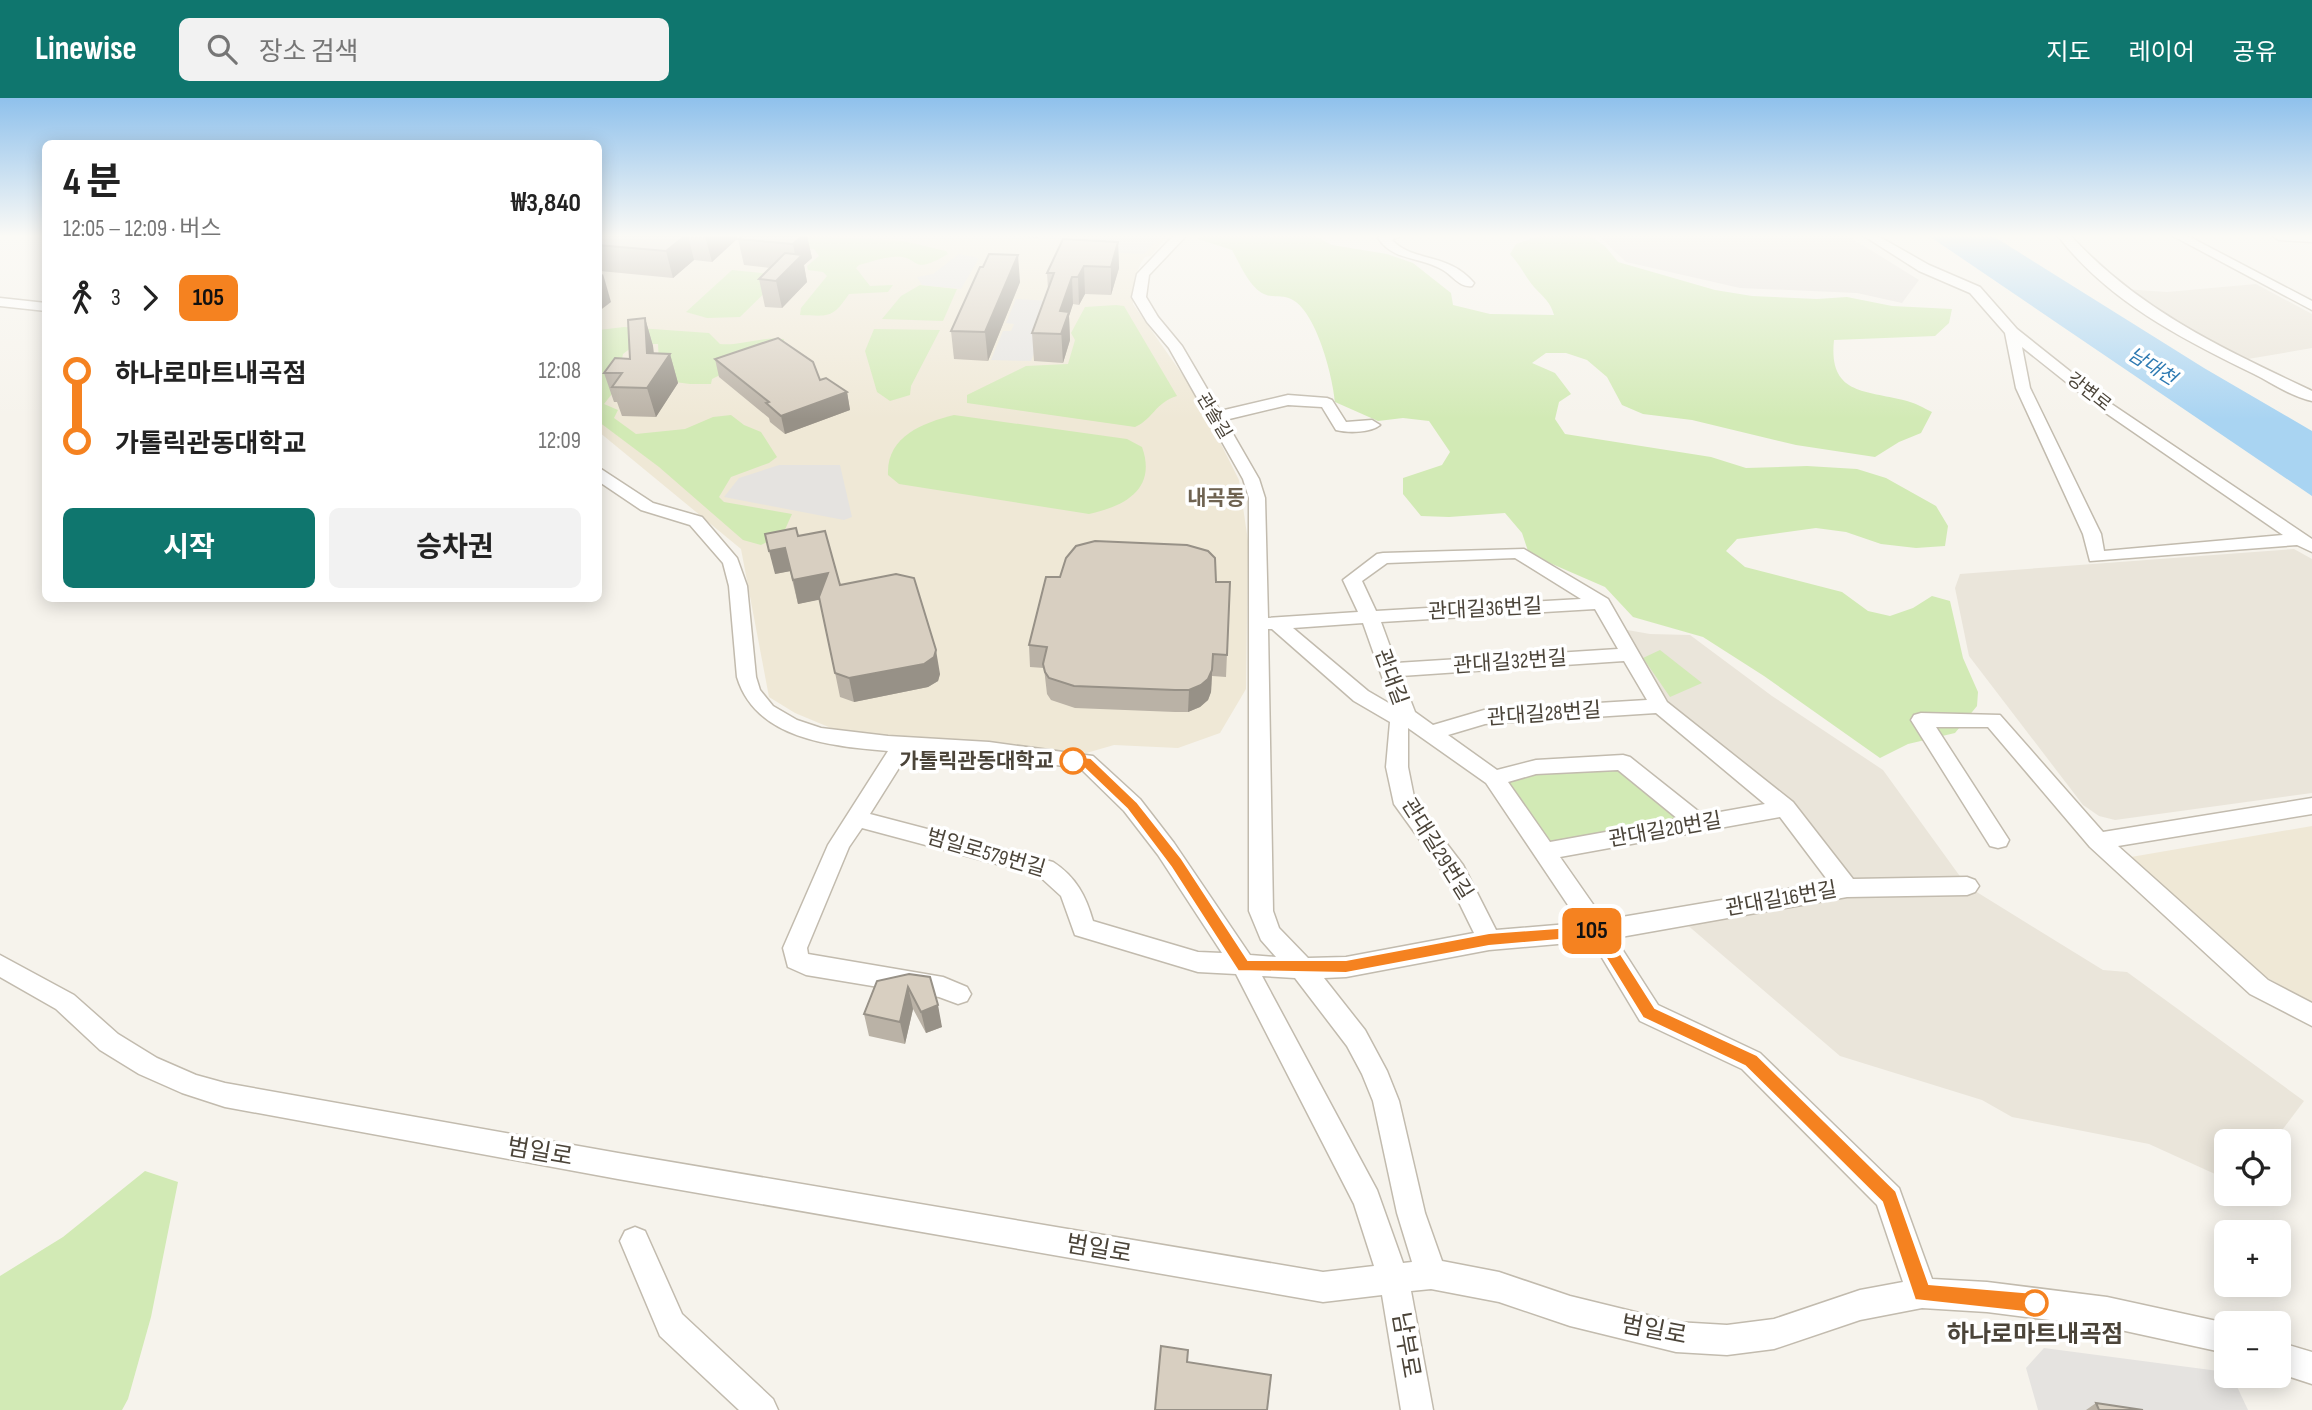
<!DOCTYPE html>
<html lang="ko">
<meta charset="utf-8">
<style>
:root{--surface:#fff;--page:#f2f2f2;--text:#222;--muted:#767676;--accent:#0f766e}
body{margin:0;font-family:"Sofia Sans Condensed","Noto Sans KR",sans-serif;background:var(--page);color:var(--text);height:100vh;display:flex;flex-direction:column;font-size:26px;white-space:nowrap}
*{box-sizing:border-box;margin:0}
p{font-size:23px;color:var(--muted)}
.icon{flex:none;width:38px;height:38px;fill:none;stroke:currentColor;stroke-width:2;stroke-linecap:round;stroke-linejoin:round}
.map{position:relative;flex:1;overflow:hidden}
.panel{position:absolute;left:42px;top:42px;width:560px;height:462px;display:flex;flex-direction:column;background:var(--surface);border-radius:10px;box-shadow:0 4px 18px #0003}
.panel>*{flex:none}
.badge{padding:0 14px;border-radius:10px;font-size:24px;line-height:46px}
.buttons{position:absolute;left:2214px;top:1031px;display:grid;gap:14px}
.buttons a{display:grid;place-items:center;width:77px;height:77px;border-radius:10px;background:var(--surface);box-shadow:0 4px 18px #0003;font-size:35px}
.map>.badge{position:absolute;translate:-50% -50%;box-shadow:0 0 0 4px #fff}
.legs{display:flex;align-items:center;gap:10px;height:77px;padding:0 21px;font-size:23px}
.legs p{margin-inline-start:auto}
.summary{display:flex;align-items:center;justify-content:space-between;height:119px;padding:0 21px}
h1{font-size:38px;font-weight:700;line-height:52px}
.cta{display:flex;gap:14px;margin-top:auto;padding:14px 21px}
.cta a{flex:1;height:80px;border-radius:10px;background:var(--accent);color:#fff;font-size:28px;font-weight:700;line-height:80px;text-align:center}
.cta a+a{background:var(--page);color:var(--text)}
ul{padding:0 21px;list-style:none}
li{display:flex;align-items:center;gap:24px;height:70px;font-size:26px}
li i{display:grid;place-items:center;width:10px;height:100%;margin:0 9px;background:currentColor}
li i::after{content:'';width:18px;height:18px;margin:-9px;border:5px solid;border-radius:50%;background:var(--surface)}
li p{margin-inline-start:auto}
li:first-child i{background:linear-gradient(#0000 50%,currentColor 0)}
li:last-child i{background:linear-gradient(currentColor 50%,#0000 0)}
header{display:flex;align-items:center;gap:42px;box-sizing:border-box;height:98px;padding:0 35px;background:var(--accent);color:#fff}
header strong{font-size:33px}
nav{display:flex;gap:38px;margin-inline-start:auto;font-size:24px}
.search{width:490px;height:63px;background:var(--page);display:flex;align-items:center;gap:18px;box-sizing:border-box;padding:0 24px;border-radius:10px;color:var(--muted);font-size:26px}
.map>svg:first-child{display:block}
</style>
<header>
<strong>Linewise</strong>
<div class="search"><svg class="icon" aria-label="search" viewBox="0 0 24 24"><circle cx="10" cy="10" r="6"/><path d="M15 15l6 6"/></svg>장소 검색</div>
<nav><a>지도</a><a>레이어</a><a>공유</a></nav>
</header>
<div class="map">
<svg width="2312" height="1312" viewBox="0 0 2312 1312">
<rect width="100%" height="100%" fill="#f6f3ec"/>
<g fill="#eae5da">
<path d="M 2256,186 L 2312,216 L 2312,250 L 2248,261 L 2150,211 L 2124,191 L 2167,194 Z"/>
<path d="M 2294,451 L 2312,461 L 2312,695 L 2115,722 L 2099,718 L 2083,707 L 1969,558 L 1955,490 L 1960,476 Z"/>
<path d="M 1616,530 L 1650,536 L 1690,537 L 1772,598 L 1883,672 L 1967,788 L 2103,872 L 2127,874 L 2304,1003 L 2274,1043 L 2226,1043 L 2226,1081 L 2149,1046 L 2012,1019 L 1982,1002 L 1840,958 L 1678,819 L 1846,790 L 1785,710 L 1660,608 Z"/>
</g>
<path fill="#e6e2dd" d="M 1599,138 L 1848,138 L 1919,182 L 1902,205 L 1857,195 L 1740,190 L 1626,164 Z"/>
<g fill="#efe8d6">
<path d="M 598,138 L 1167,138 L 1151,158 L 1145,159 L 1141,165 L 1135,178 L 1133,206 L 1196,296 L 1239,382 L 1248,443 L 1246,591 L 1220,635 L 1178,650 L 1114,647 L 1076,658 L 1049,659 L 1012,647 L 930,643 L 843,635 L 795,615 L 769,599 L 741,451 L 599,334 Z"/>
<path d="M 2312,728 L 2312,905 L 2236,862 L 2132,772 L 2131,759 Z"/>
</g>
<g fill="#d2eab5">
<path d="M 812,138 L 903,143 L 946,153 L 948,156 C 907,180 923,156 892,159 C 881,160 870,164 859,167 L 856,170 L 870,188 L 893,187 L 888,194 L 849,196 C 832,221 829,218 800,217 L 801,210 L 827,178 L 823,174 L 808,172 L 807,168 L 819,158 L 814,151 L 797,149 L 804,140 Z"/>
<path d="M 1201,138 L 1315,138 L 1332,147 L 1387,156 L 1413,165 L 1451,195 L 1453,207 L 1490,216 L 1554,217 C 1550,203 1544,200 1534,189 C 1526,180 1521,168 1510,156 L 1516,146 L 1539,138 L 1590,138 L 1605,148 L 1618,164 L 1715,192 L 1752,198 L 1817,201 L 1847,199 L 1892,208 L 1952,211 L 1949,225 L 1935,238 L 1834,242 C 1828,298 1867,292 1907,303 C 1915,305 1924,310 1932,314 L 1921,335 L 1899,344 L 1875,359 L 1796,347 L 1692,322 L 1643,316 L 1622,307 L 1607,279 L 1587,262 L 1566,255 L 1546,255 L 1532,265 L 1555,275 L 1571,296 L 1559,304 L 1555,321 L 1565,336 L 1711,359 L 1746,370 L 1807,368 L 1857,371 L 1886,380 L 1936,408 L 1948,428 L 1945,448 L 1916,450 L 1881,446 L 1846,434 L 1816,430 L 1737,441 L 1726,453 L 1745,469 L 1842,494 L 1868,513 L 1890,518 L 1913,510 L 1932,498 L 1950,503 L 1963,560 L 1978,594 L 1977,608 L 1955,635 L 1908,646 L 1880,660 L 1764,578 L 1703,539 L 1633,519 L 1605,489 L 1529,456 L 1522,435 L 1505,415 L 1449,419 L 1421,418 L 1403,396 L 1403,380 L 1442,367 L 1450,354 L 1429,323 L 1403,320 L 1378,323 L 1335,304 C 1333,279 1316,212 1291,201 C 1283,197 1272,200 1264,196 C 1249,189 1240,166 1232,152 L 1198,141 Z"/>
<path d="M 732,172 L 783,177 L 740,219 L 707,220 L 686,214 Z"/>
<path d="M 920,187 L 957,191 L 943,223 L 882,221 L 901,198 Z"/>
<path d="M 1116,207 L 1124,208 L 1177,298 C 1156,304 1152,322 1135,329 L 967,305 L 967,297 L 1026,268 L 1068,266 L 1075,242 L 1071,235 L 1085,209 Z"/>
<path d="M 624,229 L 709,235 L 720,246 C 742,248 762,238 784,241 L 781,256 L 720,277 L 712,281 L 711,286 L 690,286 L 660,282 L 658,246 L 636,246 L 623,256 L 615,292 L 604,306 L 618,312 L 614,320 L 636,336 L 685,331 L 713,319 L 731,317 L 744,327 L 761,334 L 777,359 L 769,365 L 731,379 L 719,399 L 724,404 L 792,416 L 783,436 L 761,447 L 743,442 L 659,369 L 599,324 L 599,232 Z"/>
<path d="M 874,231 L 940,232 L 911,288 L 910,297 L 890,303 L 877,294 L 865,253 Z"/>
<path d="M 954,317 L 1127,341 L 1142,349 C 1157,391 1125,408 1089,416 L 899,386 L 888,377 C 886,339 922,325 954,317 Z"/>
<path d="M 1660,552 L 1702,585 L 1670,599 L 1643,560 Z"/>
<path d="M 1623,664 L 1699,726 L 1544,754 L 1494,680 Z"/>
<path d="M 145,1073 L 178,1084 L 151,1219 L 128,1301 L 122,1312 L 0,1312 L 0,1178 L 63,1139 Z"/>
</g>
<g fill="#e5e3e0">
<path d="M 1084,138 L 1161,138 L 1144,156 L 1076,153 Z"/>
<path d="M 959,156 L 979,160 L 961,191 L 922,187 L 917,179 L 933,176 Z"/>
<path d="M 1016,201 L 1053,203 L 1031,263 L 991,262 L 1003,233 L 1011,233 L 1014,226 L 1006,225 Z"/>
<path d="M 779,367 L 840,367 L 852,419 L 844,422 L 724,399 L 739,380 Z"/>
<path d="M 2044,1250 L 2226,1274 L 2226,1278 L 2232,1278 L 2248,1312 L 2038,1312 L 2026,1270 Z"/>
</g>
<path fill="#a9d4f2" d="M 1929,138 L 1993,138 L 2204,270 L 2312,333 L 2312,398 Z"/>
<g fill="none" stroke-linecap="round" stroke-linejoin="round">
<defs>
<g id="minor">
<path d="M 1173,138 L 1186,138 L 1149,177 L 1146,199 L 1158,219 L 1182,248 L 1220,313 L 1288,297 L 1327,300 L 1332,302 L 1346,324 L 1372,322 L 1380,327 C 1370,335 1348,335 1336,332 L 1322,309 L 1288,307 L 1225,322 L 1259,381 L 1265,400 L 1268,520 L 1358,514 L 1343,482 L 1377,456 L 1383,455 L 1524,451 L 1608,501 L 1667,604 L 1793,704 L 1853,781 L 1967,779 L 1975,782 L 1979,788 L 1975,794 L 1967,797 L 1847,799 L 1615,840 L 1658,907 L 1760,955 L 1899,1090 L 1932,1181 L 1987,1184 L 2107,1199 L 2226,1225 L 2226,1255 L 2107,1229 L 1987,1214 L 1922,1210 L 1860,1222 L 1774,1251 L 1727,1257 L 1676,1254 L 1570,1228 L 1499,1204 L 1431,1191 L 1411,1193 L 1433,1312 L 1401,1312 L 1382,1197 L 1323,1204 L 618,1081 L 225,1009 L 182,995 L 139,976 L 100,952 L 56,911 L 0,879 L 0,857 L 74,897 L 118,936 L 157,960 L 196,977 L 225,985 L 618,1055 L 1323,1174 L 1374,1168 L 1354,1106 L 1236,876 L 1198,874 L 1075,837 L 1061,798 L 1038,777 L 862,730 L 849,749 L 807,850 L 808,856 L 943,879 L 967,889 L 971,896 L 967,903 L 958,906 L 939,899 L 806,877 L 788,869 L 783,850 L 828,747 L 888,653 C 832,648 756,642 737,579 L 729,488 L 723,465 L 690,427 L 641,412 L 598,383 L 598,369 L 653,405 L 702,419 L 737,460 L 747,488 L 756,579 L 760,592 L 773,608 L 797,622 L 821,630 L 888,638 L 989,644 L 1093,658 L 1140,701 L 1174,745 L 1250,857 L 1276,859 L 1261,842 L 1249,813 L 1249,400 L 1243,381 L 1169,250 L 1147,224 L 1132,199 L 1137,176 ZM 1515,460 L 1581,501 L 1376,513 L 1362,483 L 1387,465 ZM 1595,511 L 1618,551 L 1396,565 L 1381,524 ZM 1363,525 L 1392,607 L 1368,593 L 1293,530 ZM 1268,531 L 1272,531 L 1354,603 L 1390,624 L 1386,669 L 1394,706 L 1446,778 L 1474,835 L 1346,859 L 1308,860 L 1279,830 L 1273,813 ZM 1624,563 L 1647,602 L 1484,612 L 1433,627 L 1415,614 L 1401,578 ZM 1656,615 L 1765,706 L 1703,717 L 1630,659 L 1623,657 L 1536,662 L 1497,672 L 1448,637 L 1485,626 ZM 1408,630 L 1486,685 L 1580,825 L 1496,832 L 1463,767 L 1415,704 L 1408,669 ZM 909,654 L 975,657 L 1080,670 L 1124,713 L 1158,757 L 1222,855 L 1198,854 L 1093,823 C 1086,798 1076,779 1053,764 L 870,716 ZM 1618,672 L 1678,721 L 1550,744 L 1508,684 L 1536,676 ZM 1780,719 L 1829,784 L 1604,822 L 1560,759 ZM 1592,843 L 1640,923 L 1742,971 L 1877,1107 L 1903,1184 L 1860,1192 L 1774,1221 L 1727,1227 L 1676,1224 L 1570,1198 L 1499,1174 L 1442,1163 L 1425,1115 L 1399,1003 L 1387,973 L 1365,932 L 1324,880 L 1346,879 L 1489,852 ZM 1262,878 L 1295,880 L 1347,948 L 1362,976 L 1373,1003 L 1397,1115 L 1412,1164 L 1403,1165 L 1377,1092 Z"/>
<path d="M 1379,138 L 1400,138 L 1392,142 C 1414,165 1448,154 1474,185 L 1472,188 C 1460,190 1453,178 1443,172 C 1420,158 1394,164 1378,140 Z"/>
<path d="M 1864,138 L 1878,138 L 1929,167 L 1980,189 L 2017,231 L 2110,305 L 2312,441 L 2312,454 L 2297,447 L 2090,463 L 2083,436 L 2016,290 L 2005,235 L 1970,195 L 1919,173 ZM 2022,249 L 2100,311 L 2283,437 L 2104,453 L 2101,436 L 2030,290 Z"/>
<path d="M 2058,138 L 2071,138 C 2140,213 2222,250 2312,293 L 2312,303 C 2292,299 2272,285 2254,276 C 2182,241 2108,203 2058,138 Z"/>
<path d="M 2173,138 L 2188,138 L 2312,203 L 2312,212 Z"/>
<path d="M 2273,138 L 2312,138 L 2312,144 L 2279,142 Z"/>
<path d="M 0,200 L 46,205 L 46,213 L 0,208 Z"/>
<path d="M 1921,615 L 2000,617 L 2103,734 L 2312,700 L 2312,716 L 2118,748 L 2268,882 L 2312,905 L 2312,928 L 2250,896 L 2090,749 L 1988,629 L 1936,629 L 2009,742 L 2006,748 L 1998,750 L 1990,748 L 1911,622 L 1914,617 Z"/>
<path d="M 635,1129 L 645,1133 L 682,1216 L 773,1301 L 778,1312 L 739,1312 L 660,1238 L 620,1143 L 625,1133 Z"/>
<path d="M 2278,1244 L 2312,1254 L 2312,1286 L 2278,1275 Z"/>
</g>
</defs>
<use href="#minor" stroke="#c2bbae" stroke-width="3"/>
<use href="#minor" fill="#fff" fill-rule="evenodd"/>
</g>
<g fill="#bab2a6">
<path d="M 603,138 L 737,138 L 737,141 L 712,164 L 694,162 L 673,180 L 600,173 L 598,167 L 598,141 Z"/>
<path d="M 742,138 L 807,138 L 812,160 L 804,167 L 807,184 L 782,210 L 765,209 L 759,181 L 770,170 L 744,167 L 738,141 Z"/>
<path d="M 1002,138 L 1040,138 L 1038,140 Z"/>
<path d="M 1118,144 L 1119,170 L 1111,197 L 1085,196 L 1079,207 L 1073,206 L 1069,218 L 1070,242 L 1063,265 L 1034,263 L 1032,235 L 1048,191 L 1047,175 Z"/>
<path d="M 983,169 L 1020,184 L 988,263 L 954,261 L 951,233 Z"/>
<path d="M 645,220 L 653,248 L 654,255 L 670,256 L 678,285 L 656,319 L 622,318 L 617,304 L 614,304 L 604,275 L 630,261 Z"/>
<path d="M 715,261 L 820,282 L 847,294 L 850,312 L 785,336 L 770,324 L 769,320 L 719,279 Z"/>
<path d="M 798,438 L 840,487 L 940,576 L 938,583 L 928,589 L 854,604 L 840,599 L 820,501 L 798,506 L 790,473 L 775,476 Z"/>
<path d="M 1216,484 L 1230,484 L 1226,579 L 1212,578 L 1211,594 L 1208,602 L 1200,609 L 1188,614 L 1175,614 L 1075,610 L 1051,602 L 1047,596 L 1044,570 L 1030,569 L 1029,547 Z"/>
<path d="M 909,876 L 942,929 L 926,935 L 913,911 L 905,946 L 869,938 L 864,916 Z"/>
<path d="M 2096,1305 L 2143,1312 L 2086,1312 Z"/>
</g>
<g fill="#979187">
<path d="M 685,138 L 688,138 L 694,162 L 673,180 L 666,153 Z"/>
<path d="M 705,138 L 737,138 L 737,141 L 712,164 Z"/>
<path d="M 802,138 L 807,138 L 812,160 L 804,167 L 807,184 L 782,210 L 776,183 L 796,163 L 793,146 Z"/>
<path d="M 1118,144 L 1119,170 L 1111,197 L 1111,169 Z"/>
<path d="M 1018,157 L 1020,184 L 988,263 L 985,234 Z"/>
<path d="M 1084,168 L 1085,196 L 1079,207 L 1078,179 Z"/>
<path d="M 603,176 L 611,204 L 598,214 L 598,180 Z"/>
<path d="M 1072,179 L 1073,206 L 1069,218 L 1070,242 L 1063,265 L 1060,213 Z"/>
<path d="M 645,220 L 653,248 L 655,277 L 670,256 L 678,285 L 656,319 L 647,290 Z"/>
<path d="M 847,294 L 850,312 L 785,336 L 781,318 Z"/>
<path d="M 785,450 L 791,473 L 775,476 L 769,453 Z"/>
<path d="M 828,475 L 833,499 L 798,506 L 793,482 Z"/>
<path d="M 936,552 L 940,576 L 938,583 L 928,589 L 854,604 L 849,580 Z"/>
<path d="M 1213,556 L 1211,594 L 1208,602 L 1200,609 L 1188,614 L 1189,592 Z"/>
<path d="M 908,889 L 913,911 L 905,946 L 900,924 Z"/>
<path d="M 938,907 L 942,929 L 926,935 L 921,914 Z"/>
</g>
<g fill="#d8cfc1" stroke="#979187" stroke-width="2">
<path d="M 603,138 L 685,138 L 666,153 L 598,147 L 598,141 Z"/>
<path d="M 742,138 L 802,138 L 793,146 L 738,141 Z"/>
<path d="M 1063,141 L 1118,144 L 1111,169 L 1084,168 L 1078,179 L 1072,179 L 1060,213 L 1069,214 L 1061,236 L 1032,235 L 1054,175 L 1047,175 Z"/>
<path d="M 785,155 L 802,157 L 776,183 L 759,181 Z"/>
<path d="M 989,156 L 1018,157 L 985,234 L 951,233 L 980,169 L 983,169 Z"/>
<path d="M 645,220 L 647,255 L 670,256 L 647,290 L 612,289 L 622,275 L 604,275 L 615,260 L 630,261 L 628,222 Z"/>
<path d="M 778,240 L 813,264 L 820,282 L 826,280 L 847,294 L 781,318 L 766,305 L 769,304 L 715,261 Z"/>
<path d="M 796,430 L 798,438 L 825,433 L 840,487 L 896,476 L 914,480 L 936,552 L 934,559 L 924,566 L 849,580 L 835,575 L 819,499 L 828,475 L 793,482 L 785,450 L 769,453 L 765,436 Z"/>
<path d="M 1095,443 L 1187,447 L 1208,453 L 1215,460 L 1216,484 L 1230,484 L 1227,557 L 1213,556 L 1212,572 L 1208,581 L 1201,587 L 1189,592 L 1175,592 L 1074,588 L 1049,580 L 1045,574 L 1043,566 L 1047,549 L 1029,547 L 1046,479 L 1060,479 L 1066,460 L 1076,448 Z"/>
<path d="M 909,876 L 930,879 L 938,907 L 921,914 L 908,889 L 900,924 L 864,916 L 877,883 Z"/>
<path d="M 1161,1248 L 1188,1252 L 1187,1264 L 1271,1277 L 1267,1312 L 1155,1312 Z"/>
<path d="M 2096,1305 L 2143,1312 L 2099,1312 Z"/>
</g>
<linearGradient id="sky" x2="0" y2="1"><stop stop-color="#8fc1ec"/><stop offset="0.43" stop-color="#fbfaf6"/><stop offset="1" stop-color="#fbfaf6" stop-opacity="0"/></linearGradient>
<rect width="2312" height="321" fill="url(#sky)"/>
<path fill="#f58220" stroke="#fff" stroke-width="2" d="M 1073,658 L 1091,660 L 1137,704 L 1182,761 L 1248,862 L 1346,862 L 1489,835 L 1598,827 L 1603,828 L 1655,910 L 1757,957 L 1896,1093 L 1929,1186 L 2035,1195 L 2042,1198 L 2045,1205 L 2042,1212 L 2035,1215 L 1915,1202 L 1882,1104 L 1745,968 L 1643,920 L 1593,839 L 1489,848 L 1346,875 L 1238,873 L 1171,769 L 1127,711 L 1082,668 L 1068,666 L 1068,659 Z"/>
<g fill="#fff" stroke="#f58220" stroke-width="3.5">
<circle cx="1073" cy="663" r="12"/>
<circle cx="2035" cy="1205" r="12"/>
</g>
<g text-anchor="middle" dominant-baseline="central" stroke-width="7" stroke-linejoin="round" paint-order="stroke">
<g font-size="18" fill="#4b4439" stroke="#fff">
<text transform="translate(2089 294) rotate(38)">강변로</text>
<text transform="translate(1214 318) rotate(59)">관솔길</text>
</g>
<g font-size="19" font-style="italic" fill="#2e7ab2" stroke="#fff">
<text transform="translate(2152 269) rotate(32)">남대천</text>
</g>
<g font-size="21" font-weight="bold" fill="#6e6250" stroke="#fff">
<text x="1216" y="400">내곡동</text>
</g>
<g font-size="21" fill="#4b4439" stroke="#fff">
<text transform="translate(1485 511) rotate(-3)">관대길36번길</text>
<text transform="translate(1510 564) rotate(-4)">관대길32번길</text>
<text transform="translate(1391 579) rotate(70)">관대길</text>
<text transform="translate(1544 616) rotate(-4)">관대길28번길</text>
<text transform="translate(1665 732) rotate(-10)">관대길20번길</text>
<text transform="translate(1437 751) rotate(58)">관대길29번길</text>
<text transform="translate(986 755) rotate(16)">범일로579번길</text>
<text transform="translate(1781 801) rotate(-10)">관대길16번길</text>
</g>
<g font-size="21" font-weight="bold" fill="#4b4439" stroke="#fff" text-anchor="end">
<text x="1054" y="663">가톨릭관동대학교</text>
</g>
<g font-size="24" fill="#4b4439" stroke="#fff">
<text transform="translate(540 1054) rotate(10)">범일로</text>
<text transform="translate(1099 1151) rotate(10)">범일로</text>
<text transform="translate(1654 1232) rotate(11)">범일로</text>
<text transform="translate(1406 1247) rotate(80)">남부로</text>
</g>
<g font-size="24" font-weight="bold" fill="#4b4439" stroke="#fff">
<text x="2035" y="1236">하나로마트내곡점</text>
</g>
</g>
</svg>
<div class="buttons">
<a><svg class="icon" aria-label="locate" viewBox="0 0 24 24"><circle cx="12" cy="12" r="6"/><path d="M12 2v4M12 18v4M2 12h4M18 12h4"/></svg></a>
<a>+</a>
<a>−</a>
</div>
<b class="badge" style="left:1592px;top:833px;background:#f58220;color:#111">105</b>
<section class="panel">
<div class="summary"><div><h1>4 분</h1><p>12:05 – 12:09 · 버스</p></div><b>₩3,840</b></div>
<div class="legs"><svg class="icon" aria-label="walk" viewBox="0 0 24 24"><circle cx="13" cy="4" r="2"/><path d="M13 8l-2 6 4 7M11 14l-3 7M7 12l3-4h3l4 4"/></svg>3<svg class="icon" aria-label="forward" viewBox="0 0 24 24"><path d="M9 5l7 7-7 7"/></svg><b class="badge" style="background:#f58220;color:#111">105</b></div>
<ul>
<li><i style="color:#f58220"></i><b>하나로마트내곡점</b><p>12:08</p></li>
<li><i style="color:#f58220"></i><b>가톨릭관동대학교</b><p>12:09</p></li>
</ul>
<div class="cta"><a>시작</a><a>승차권</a></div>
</section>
</div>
